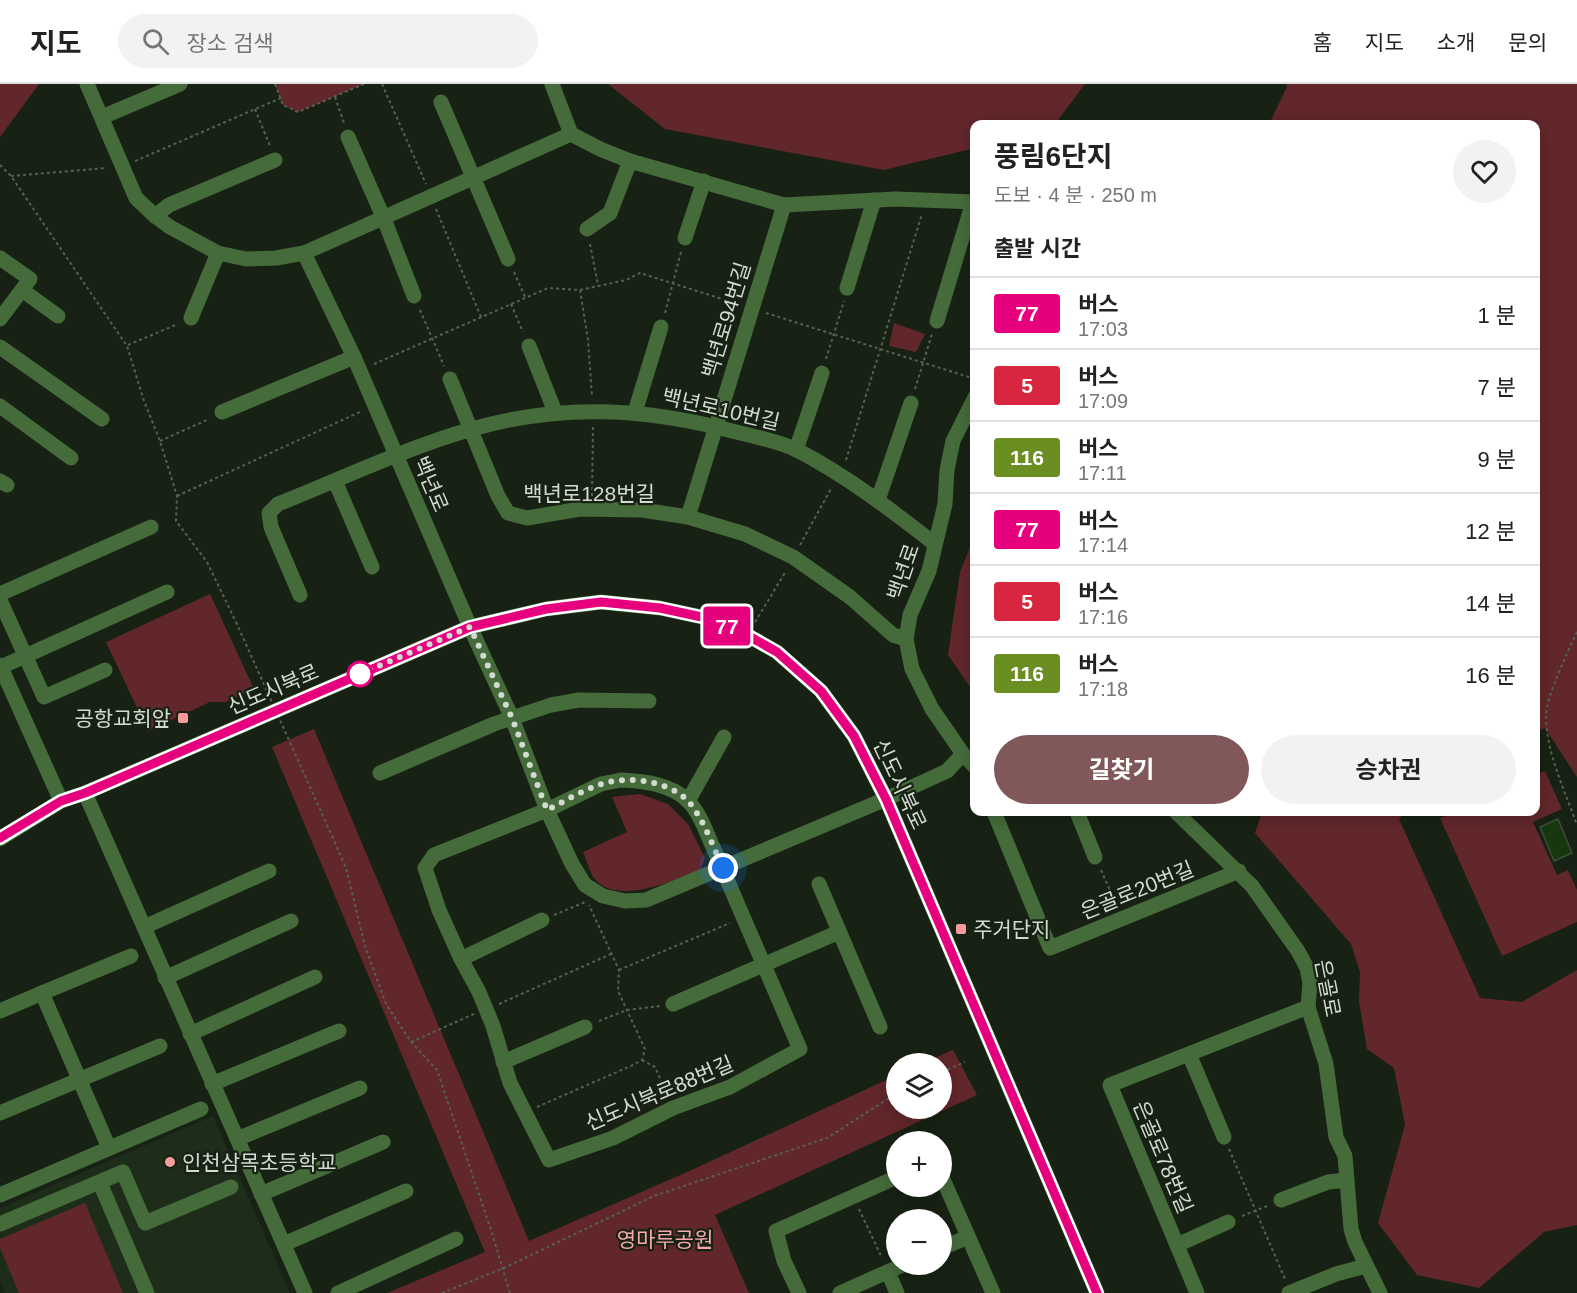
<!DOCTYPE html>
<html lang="ko">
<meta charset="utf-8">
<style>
:root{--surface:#fff;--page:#f2f2f2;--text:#222;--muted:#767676;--line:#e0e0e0;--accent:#815859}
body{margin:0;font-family:Arial,"Noto Sans KR",sans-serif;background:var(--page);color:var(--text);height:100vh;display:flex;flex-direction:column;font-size:22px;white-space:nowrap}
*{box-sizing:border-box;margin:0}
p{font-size:20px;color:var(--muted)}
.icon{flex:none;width:33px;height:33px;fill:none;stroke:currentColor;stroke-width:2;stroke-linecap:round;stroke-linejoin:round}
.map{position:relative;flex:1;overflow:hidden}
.panel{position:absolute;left:970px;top:36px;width:570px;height:696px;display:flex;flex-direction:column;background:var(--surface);border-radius:12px;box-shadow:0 3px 15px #0003}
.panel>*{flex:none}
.badge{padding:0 12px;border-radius:4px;font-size:21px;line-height:39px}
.buttons{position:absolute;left:886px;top:969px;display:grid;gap:12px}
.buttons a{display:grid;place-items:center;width:66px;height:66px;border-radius:50%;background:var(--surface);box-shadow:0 3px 15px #0003;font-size:30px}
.you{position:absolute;width:30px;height:30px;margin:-15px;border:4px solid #fff;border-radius:50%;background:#1a73e8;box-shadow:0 0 0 9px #1a73e833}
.map>.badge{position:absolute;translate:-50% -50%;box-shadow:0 0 0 3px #fff}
h2{padding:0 24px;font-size:22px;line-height:54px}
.round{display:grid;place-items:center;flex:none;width:63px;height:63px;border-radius:32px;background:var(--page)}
.headline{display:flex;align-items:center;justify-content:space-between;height:102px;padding:0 24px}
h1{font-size:28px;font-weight:700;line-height:45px}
.action{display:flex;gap:12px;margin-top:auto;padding:12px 24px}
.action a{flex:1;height:69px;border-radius:36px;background:var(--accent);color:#fff;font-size:24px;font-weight:700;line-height:69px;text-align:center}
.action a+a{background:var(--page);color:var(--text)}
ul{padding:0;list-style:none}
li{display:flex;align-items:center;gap:18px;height:72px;padding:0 24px;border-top:2px solid var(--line)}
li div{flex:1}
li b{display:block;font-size:22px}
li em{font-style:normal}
li .badge{min-width:66px;font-weight:700;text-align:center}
header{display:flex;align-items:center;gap:36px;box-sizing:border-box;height:84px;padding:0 30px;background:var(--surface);border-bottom:2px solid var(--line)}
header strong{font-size:28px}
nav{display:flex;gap:33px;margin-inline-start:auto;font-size:21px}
.search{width:420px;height:54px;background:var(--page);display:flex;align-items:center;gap:15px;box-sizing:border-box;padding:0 21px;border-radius:33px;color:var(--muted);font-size:22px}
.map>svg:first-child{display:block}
</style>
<header>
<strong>지도</strong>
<div class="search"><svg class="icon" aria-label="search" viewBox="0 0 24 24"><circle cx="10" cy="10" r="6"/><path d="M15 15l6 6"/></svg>장소 검색</div>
<nav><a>홈</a><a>지도</a><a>소개</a><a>문의</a></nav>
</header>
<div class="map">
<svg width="1577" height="1209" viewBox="0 0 1577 1209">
<rect width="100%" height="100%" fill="#172214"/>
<path fill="#1d2d19" d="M 213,1032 L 290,1209 L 5,1209 L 0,1197 L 0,1124 Z"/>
<g fill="#62272b">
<path d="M 0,0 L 39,0 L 0,53 Z"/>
<path d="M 275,0 L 364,0 L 298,28 L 283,21 Z"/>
<path d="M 608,0 L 1085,0 L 1055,40 L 975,40 L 975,64 L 884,86 L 665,45 Z"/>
<path d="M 1286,0 L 1577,0 L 1577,693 L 1545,644 L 1536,648 L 1536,40 L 1269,40 L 1287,3 Z"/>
<path d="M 894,239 L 925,250 L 916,268 L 889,262 Z"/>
<path d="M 975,450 L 975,610 L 948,571 L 960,488 Z"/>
<path d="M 210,510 L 254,605 L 226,618 L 210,618 L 148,647 L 106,558 Z"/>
<path d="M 314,645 L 529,1157 L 694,1085 L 897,991 L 897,1024 L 942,1024 L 942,980 L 923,979 L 953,966 L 977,1011 L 715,1131 L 749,1209 L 387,1209 L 485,1168 L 272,663 Z"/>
<path d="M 1545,687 L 1562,725 L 1533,738 L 1557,791 L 1568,786 L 1577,806 L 1577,838 L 1502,872 L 1440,734 L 1455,728 L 1536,728 L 1536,691 Z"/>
<path d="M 640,710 L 668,720 L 688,740 L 705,774 L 700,786 C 675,796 616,823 594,794 C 589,787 587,776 583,768 L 627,748 L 612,713 Z"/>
<path d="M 1262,728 L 1404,728 L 1399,735 L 1480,914 L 1522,918 L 1577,886 L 1577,1141 L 1544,1148 L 1479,1204 L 1417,1191 L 1378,1139 L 1405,1041 L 1394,984 L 1367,965 L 1359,918 L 1360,888 L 1351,860 L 1255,749 Z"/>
<path d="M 85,1119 L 123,1209 L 19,1209 L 0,1164 L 0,1155 Z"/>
</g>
<path fill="#17370e" stroke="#3e4b3b" stroke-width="1.5" d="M 1558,735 L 1572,769 L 1554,777 L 1540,743 Z"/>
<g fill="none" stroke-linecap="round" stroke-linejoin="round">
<g stroke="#566053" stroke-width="2" stroke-dasharray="3 3" stroke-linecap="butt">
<path d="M 275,0 L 283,21 L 298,28 L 364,0"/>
<path d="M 382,0 L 426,100"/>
<path d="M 335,13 L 344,39"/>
<path d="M 255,25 L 270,62"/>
<path d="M 135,77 L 281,14"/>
<path d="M 0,81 L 11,92 L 127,262 L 144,317 L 160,357 L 177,412 L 176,437 L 207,478 L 236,538"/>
<path d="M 11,92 L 107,84"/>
<path d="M 436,125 L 481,233"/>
<path d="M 590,160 L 598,201"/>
<path d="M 514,188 L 525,213"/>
<path d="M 580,206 L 588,256 L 592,313"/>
<path d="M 511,220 L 523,248"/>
<path d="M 420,226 L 444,282"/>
<path d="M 665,229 L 681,168"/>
<path d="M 766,229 L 975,295"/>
<path d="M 128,261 L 178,240"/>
<path d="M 826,275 L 844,217"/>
<path d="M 374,280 L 548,204 L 580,206 L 626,196 L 640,189 L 738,220"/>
<path d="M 915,305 L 932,250"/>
<path d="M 160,357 L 209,335"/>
<path d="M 846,376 L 922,130"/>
<path d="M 177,412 L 362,327"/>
<path d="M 592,412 L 593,343"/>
<path d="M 800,461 L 832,403"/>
<path d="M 755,538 L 786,487"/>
<path d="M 1577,548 C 1568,568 1545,614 1546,634 C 1547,671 1565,707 1577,741"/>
<path d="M 332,752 L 346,784 L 365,862 L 386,920 L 411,958 L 437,986 L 492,1149 L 510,1209"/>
<path d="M 1101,786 L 1117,822"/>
<path d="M 554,831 L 585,818"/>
<path d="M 619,886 L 730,839"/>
<path d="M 499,920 L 611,870"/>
<path d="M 599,937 L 627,926 L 660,922"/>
<path d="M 411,958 L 474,930"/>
<path d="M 642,976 L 655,983 L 667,1010"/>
<path d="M 942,988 L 965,978"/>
<path d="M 537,1023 L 633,981 L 642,976 L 645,965 L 618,907 L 619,886 L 589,821"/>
<path d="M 1229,1065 L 1285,1195"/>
<path d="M 859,1125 L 882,1174"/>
<path d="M 1242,1132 L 1267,1122"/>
<path d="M 442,1209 L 504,1184 L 654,1112 L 827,1054 L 897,1009"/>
</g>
<g stroke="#456b3b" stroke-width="15">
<path d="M 87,0 L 136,114 L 155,132 L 170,143 L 218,169 L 246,175 L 276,174 L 304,169 L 354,273 L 470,543 L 512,634 L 547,726 L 572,780 L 585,801 L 603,812 L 625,817 L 646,816 L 886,715 L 947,687 L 963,670 L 975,683"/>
<path d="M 552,0 L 571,50 L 600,65 L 630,77 L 784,121 L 896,115 L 975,118"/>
<path d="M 441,18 L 508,175"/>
<path d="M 102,33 L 180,0"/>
<path d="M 348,53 L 384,135 L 414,212"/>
<path d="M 155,132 L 169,121 L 275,76"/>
<path d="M 587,145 L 610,129 L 630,77"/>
<path d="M 685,154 L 704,97"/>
<path d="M 304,169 L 571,50"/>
<path d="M 0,174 L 30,195 L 0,235"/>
<path d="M 847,204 L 874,116"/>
<path d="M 22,206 L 58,232"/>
<path d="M 191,234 L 218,169"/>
<path d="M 937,237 L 973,118"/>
<path d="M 529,262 L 555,328"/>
<path d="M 0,263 L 102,335"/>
<path d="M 450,295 L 498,412 L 508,429 L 527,434 L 580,425 L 642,426 L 688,433 L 745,450 L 793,473 L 850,513 L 893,551 L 906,555"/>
<path d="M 0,322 L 71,374"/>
<path d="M 222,328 L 354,273"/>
<path d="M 635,328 L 661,243"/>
<path d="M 796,366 L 822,289"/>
<path d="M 0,397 L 7,401"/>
<path d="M 335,397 L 372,483"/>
<path d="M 878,416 L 911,319"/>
<path d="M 688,433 L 784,121"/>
<path d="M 0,510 L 151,443"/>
<path d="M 300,511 L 271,443 L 269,429 L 278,420 C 343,394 406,364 472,345 C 562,319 647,324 736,348 C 756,353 778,357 797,366 C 847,392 891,426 935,460"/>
<path d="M 0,516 L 44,613 L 105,586"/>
<path d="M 0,581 L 61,717"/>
<path d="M 1,583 L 167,508"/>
<path d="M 963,670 L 932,625 L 912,585 L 906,555 L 910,531 L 929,487 L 945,420 L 947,386 L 953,357 L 975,313"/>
<path d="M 380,689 L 494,640 L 551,621 L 579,616 L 649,617"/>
<path d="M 621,696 C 644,697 671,700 688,717 C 700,729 706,748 713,763 L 800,965 L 730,1003 L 673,1024 L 613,1054 L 549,1076 L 510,999 L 493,942 L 479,908 L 461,875 L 439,826 L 425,784 L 434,771 L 547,726 L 601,700 Z"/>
<path d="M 85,709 L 305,1209"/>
<path d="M 688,717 L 724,653"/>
<path d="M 994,728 L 1050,864 L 1239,787"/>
<path d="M 1077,728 L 1095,773"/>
<path d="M 1176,728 L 1252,802 L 1298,867 L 1307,884 L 1310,899 L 1308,923 L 1326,980 L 1336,1053 L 1345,1072 L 1351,1145 L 1355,1158 L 1380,1209"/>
<path d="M 0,755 L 61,717 L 85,709 L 470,543 L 546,525 L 601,518 L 660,524 L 711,535 L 747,551 L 777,568 L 821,607 L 854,652 L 886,715 L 1097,1209"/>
<path d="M 819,800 L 880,943"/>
<path d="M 144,843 L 269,787"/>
<path d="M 461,875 L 542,836"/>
<path d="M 165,894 L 291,837"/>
<path d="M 673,920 L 839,848"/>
<path d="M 0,927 L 42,909"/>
<path d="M 190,950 L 315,893"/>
<path d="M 1189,970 L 1224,1053"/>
<path d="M 503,978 L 585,943"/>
<path d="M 212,1000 L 339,947"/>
<path d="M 0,1029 L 160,962"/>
<path d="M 237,1055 L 360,1004"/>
<path d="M 109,1064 L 42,909 L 131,872"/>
<path d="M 942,1093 L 993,1209"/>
<path d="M 100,1099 L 147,1209"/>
<path d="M 261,1110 L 383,1058"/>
<path d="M 0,1111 L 201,1025"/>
<path d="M 1281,1116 L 1328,1098 L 1347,1096"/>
<path d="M 0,1140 L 123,1088 L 145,1139 L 231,1103"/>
<path d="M 284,1160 L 406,1107"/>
<path d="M 1177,1161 L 1228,1138"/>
<path d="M 942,1164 L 968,1153"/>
<path d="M 888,1188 L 897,1209"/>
<path d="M 338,1209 L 456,1155"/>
<path d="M 799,1209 L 784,1177 L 776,1147 L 897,1093"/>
<path d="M 840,1209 L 905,1180"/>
<path d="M 1197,1209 L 1110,1001 L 1308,923"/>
<path d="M 1289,1209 L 1336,1190 L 1366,1182"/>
</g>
<path stroke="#566053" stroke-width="2" stroke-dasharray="3 3" stroke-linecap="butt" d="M 236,538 L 332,752"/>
</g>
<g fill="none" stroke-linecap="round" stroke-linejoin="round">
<defs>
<path id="line" d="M 0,754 L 61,717 L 85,709 L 470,543 L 546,525 L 601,518 L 660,524 L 711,535 L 747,551 L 777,568 L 821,607 L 854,652 L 886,715 L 1097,1209"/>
</defs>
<use href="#line" stroke="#fff" stroke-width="14"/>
<use href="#line" stroke="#e6007e" stroke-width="9"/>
<path stroke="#d3dbd1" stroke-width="6" stroke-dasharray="0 10.8" d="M 360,590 L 470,543 L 512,634 L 547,726 C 565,717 583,706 602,700 C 628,691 670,697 689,718 C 704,736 713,763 723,784"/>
</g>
<circle fill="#fff" stroke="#e6007e" stroke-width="3" cx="360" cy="590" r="12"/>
<g fill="#f59b9c" stroke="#172214" stroke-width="2">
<rect x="177" y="628" width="12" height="12" rx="3"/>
<rect x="955" y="839" width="12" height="12" rx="3"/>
<circle cx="170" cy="1078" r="6"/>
</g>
<g text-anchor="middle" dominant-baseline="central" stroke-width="4.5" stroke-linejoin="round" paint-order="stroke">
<g font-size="21" fill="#d3dbd1" stroke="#172214">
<text transform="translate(726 236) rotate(-73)">백년로94번길</text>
<text transform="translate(721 325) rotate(13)">백년로10번길</text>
<text transform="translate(431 400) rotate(67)">백년로</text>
<text x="589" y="409">백년로128번길</text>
<text transform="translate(903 488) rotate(-71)">백년로</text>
<text transform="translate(273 605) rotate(-23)">신도시북로</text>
<text transform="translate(900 700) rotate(65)">신도시북로</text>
<text transform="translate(1137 806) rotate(-22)">은골로20번길</text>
<text transform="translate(1328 904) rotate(79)">은골로</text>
<text transform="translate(659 1009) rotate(-23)">신도시북로88번길</text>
<text transform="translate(1163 1073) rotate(67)">은골로78번길</text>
</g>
<g font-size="21" fill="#d3dbd1" stroke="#172214" text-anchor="start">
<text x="171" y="634" text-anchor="end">공항교회앞</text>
<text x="973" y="845">주거단지</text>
<text x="182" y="1078">인천삼목초등학교</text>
</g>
<g font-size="21" fill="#f8a8a9" stroke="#172214">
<text x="665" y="1155">영마루공원</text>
</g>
</g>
</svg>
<div class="buttons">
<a><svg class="icon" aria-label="layers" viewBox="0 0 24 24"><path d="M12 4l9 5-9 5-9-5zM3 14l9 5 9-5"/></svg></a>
<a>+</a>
<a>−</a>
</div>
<div class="you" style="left:723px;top:784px"></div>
<b class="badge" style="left:727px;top:542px;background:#e6007e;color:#fff">77</b>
<section class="panel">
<div class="headline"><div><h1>풍림6단지</h1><p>도보 · 4 분 · 250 m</p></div><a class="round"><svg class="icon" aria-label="heart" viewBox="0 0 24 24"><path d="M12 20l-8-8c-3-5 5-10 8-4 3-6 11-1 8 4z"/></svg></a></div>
<h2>출발 시간</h2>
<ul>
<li><span class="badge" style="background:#e6007e;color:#fff">77</span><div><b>버스</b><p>17:03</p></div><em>1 분</em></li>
<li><span class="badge" style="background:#d7263d;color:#fff">5</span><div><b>버스</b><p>17:09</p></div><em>7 분</em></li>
<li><span class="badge" style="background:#6b8e23;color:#fff">116</span><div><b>버스</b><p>17:11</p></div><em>9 분</em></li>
<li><span class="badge" style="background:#e6007e;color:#fff">77</span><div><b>버스</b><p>17:14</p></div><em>12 분</em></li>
<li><span class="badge" style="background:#d7263d;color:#fff">5</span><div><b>버스</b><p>17:16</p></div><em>14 분</em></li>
<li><span class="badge" style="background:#6b8e23;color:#fff">116</span><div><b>버스</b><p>17:18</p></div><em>16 분</em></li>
</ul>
<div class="action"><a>길찾기</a><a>승차권</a></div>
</section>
</div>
